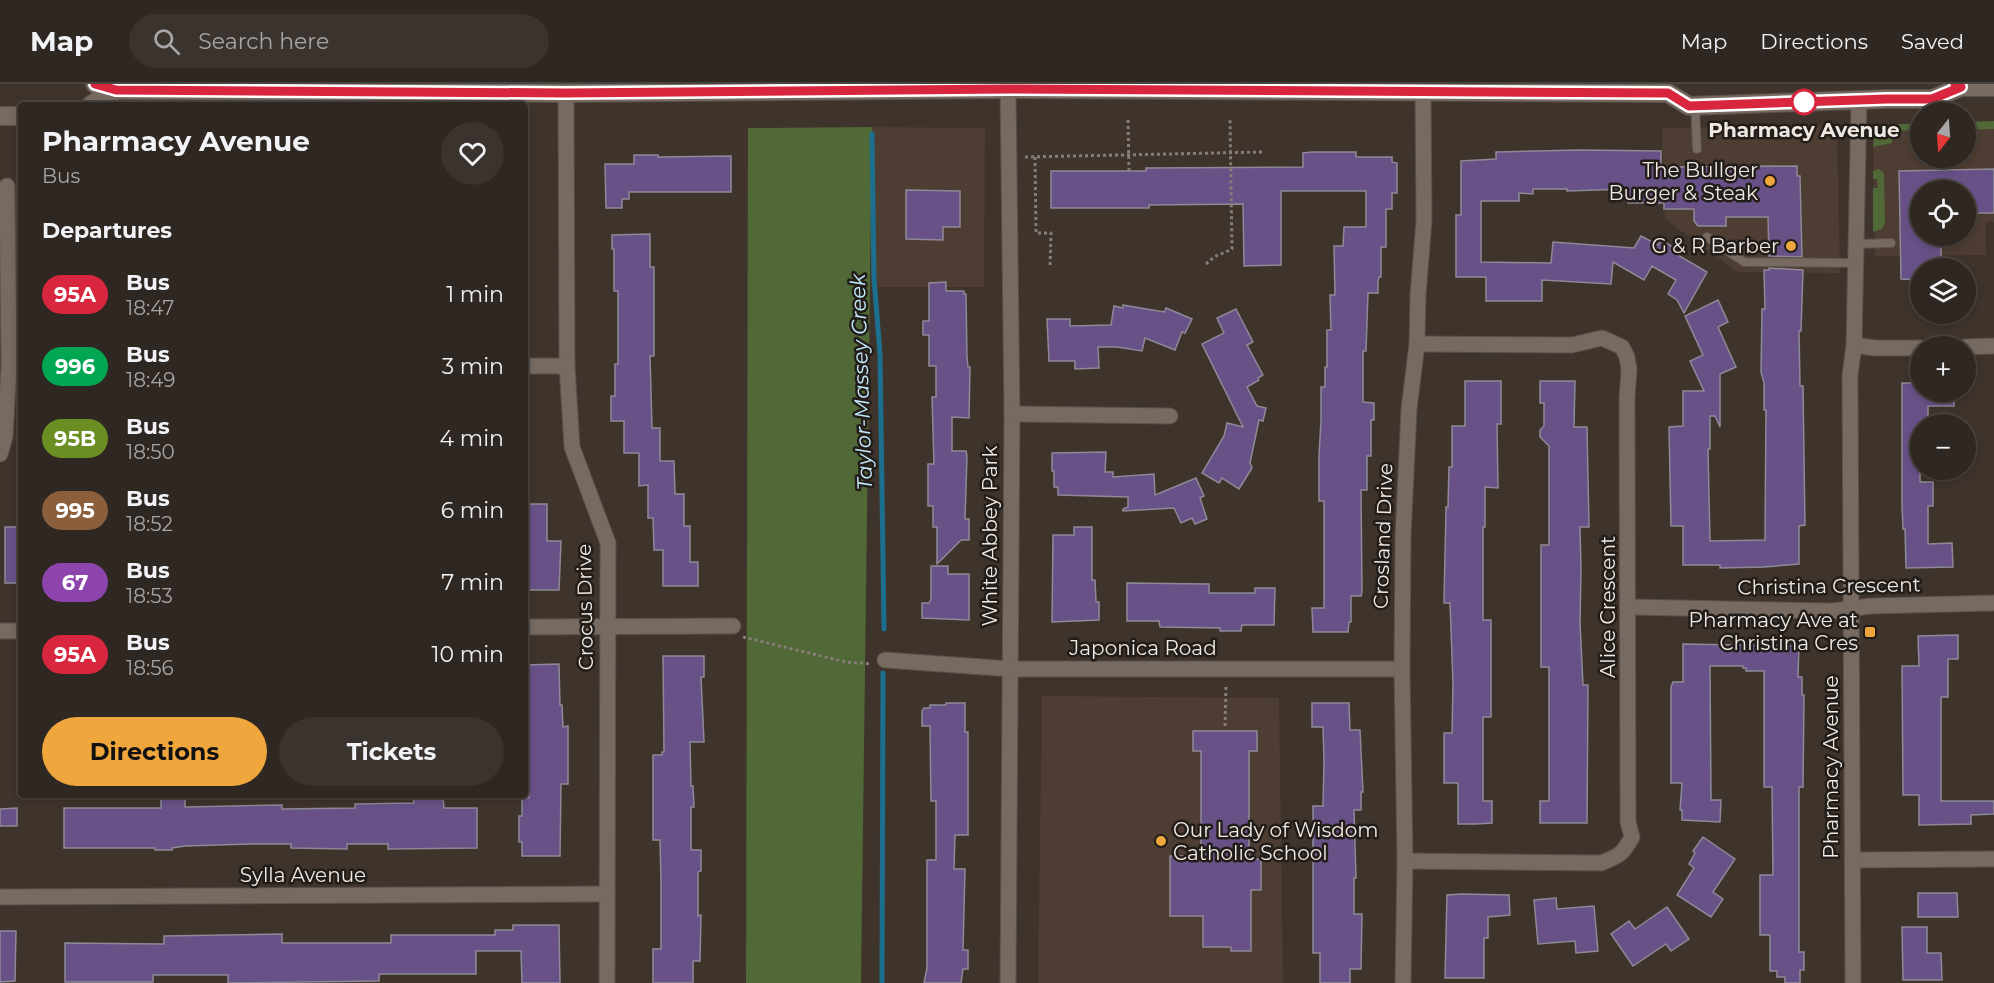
<!DOCTYPE html>
<meta charset="utf-8">
<style>
:root{--surface:#2f2721;--page:#3b332e;--text:#f1f3f6;--muted:#a7a5a5;--line:#4a443f;--accent:#efa73d}
body{margin:0;font-family:Montserrat,sans-serif;background:var(--page);color:var(--text);height:100vh;display:flex;flex-direction:column;font-size:22px;white-space:nowrap}
*{box-sizing:border-box;margin:0}
p{font-size:20px;color:var(--muted)}
.icon{flex:none;width:33px;height:33px;fill:none;stroke:currentColor;stroke-width:2;stroke-linecap:round;stroke-linejoin:round}
.map{position:relative;flex:1;overflow:hidden}
.side{position:absolute;left:18px;top:18px;width:510px;height:696px;display:flex;flex-direction:column;background:var(--surface);border-radius:6px;box-shadow:0 3px 9px #0003,0 0 0 2px var(--line)}
.side>*{flex:none}
.badge{padding:0 12px;border-radius:20px;font-size:21px;line-height:39px}
.needle{width:39px;rotate:197deg}
.fabs{position:absolute;left:1910px;top:18px;display:grid;gap:12px}
.fabs a{display:grid;place-items:center;width:66px;height:66px;border-radius:50%;background:var(--surface);box-shadow:0 3px 9px #0003,0 0 0 2px var(--line);font-size:30px}
.map>.badge{position:absolute;translate:-50% -50%;box-shadow:0 0 0 3px #fff}
h2{padding:0 24px;font-size:22px;line-height:54px}
.round{display:grid;place-items:center;flex:none;width:63px;height:63px;border-radius:32px;background:var(--page)}
.headline{display:flex;align-items:center;justify-content:space-between;height:102px;padding:0 24px}
h1{font-size:28px;font-weight:700;line-height:45px}
.cta{display:flex;gap:12px;margin-top:auto;padding:12px 24px}
.cta a{flex:1;height:69px;border-radius:36px;background:var(--accent);color:#111;font-size:24px;font-weight:700;line-height:69px;text-align:center}
.cta a+a{background:var(--page);color:var(--text)}
ul{padding:0;list-style:none}
li{display:flex;align-items:center;gap:18px;height:72px;padding:0 24px}
li div{flex:1}
li b{display:block;font-size:22px}
li em{font-style:normal}
li .badge{min-width:66px;font-weight:700;text-align:center}
header{display:flex;align-items:center;gap:36px;box-sizing:border-box;height:84px;padding:0 30px;background:var(--surface);border-bottom:2px solid var(--line)}
header strong{font-size:28px}
nav{display:flex;gap:33px;margin-inline-start:auto;font-size:21px}
.search{width:420px;height:54px;background:var(--page);display:flex;align-items:center;gap:15px;box-sizing:border-box;padding:0 21px;border-radius:33px;color:var(--muted);font-size:22px}
.map>svg:first-child{display:block}
</style>
<header>
<strong>Map</strong>
<div class="search"><svg class="icon" aria-label="search" viewBox="0 0 24 24"><circle cx="10" cy="10" r="6"/><path d="M15 15l6 6"/></svg>Search here</div>
<nav><a>Map</a><a>Directions</a><a>Saved</a></nav>
</header>
<div class="map">
<svg width="1994" height="899" viewBox="0 0 1994 899">
<rect width="100%" height="100%" fill="#3f342c"/>
<g fill="#4d3d32" fill-rule="evenodd">
<path d="M 1831,41 L 1837,46 L 1840,189 L 1737,188 L 1665,135 L 1662,44 Z"/>
<path d="M 1965,41 L 1994,41 L 1994,138 L 1986,138 L 1986,171 L 1875,172 L 1873,43 L 1920,42 L 1920,74 L 1965,74 ZM 1920,106 L 1965,106 L 1965,152 L 1920,152 Z"/>
<path d="M 872,43 L 985,44 L 984,203 L 871,203 Z"/>
<path d="M 1042,612 L 1279,614 L 1283,899 L 1038,899 Z"/>
</g>
<g fill="#516837">
<path d="M 1994,37 L 1994,45 L 1965,46 L 1965,38 Z"/>
<path d="M 1920,39 L 1920,46 L 1894,47 L 1892,59 L 1873,63 L 1875,49 L 1883,41 Z"/>
<path d="M 872,43 L 861,899 L 746,899 L 748,44 Z"/>
<path d="M 1879,85 L 1884,89 L 1885,139 L 1882,145 L 1873,148 L 1873,104 L 1878,104 L 1877,95 L 1873,95 L 1873,87 Z"/>
</g>
<g fill="none" stroke-linecap="round" stroke-linejoin="round">
<g stroke="#1c6f8e" stroke-width="5">
<path d="M 872,50 L 874,194 L 880,270 L 884,545"/>
<path d="M 882,899 L 883,589"/>
</g>
</g>
<g fill="#685187" stroke="#8e8997" stroke-width="1.5">
<path d="M 1580,66 L 1661,67 L 1661,83 L 1797,82 L 1797,92 L 1800,92 L 1802,173 L 1769,172 L 1768,133 L 1726,133 L 1726,142 L 1698,142 L 1694,137 L 1694,125 L 1664,125 L 1664,119 L 1628,119 L 1628,105 L 1567,107 L 1567,105 L 1533,105 L 1533,110 L 1519,109 L 1519,117 L 1481,117 L 1481,178 L 1551,179 L 1553,158 L 1634,164 L 1641,152 L 1658,161 L 1661,156 L 1673,163 L 1671,167 L 1707,188 L 1684,229 L 1677,216 L 1668,210 L 1676,196 L 1652,182 L 1644,196 L 1613,178 L 1611,200 L 1542,196 L 1542,217 L 1486,217 L 1486,193 L 1456,193 L 1456,131 L 1461,131 L 1461,77 L 1496,75 L 1496,68 Z"/>
<path d="M 1312,68 L 1356,68 L 1356,73 L 1392,73 L 1392,78 L 1397,79 L 1397,109 L 1392,109 L 1392,125 L 1386,125 L 1386,163 L 1381,163 L 1381,193 L 1379,193 L 1378,197 L 1378,209 L 1368,209 L 1366,267 L 1363,267 L 1363,318 L 1374,319 L 1374,336 L 1371,336 L 1371,372 L 1367,372 L 1367,406 L 1361,406 L 1362,508 L 1361,512 L 1351,512 L 1351,538 L 1349,538 L 1348,548 L 1313,548 L 1312,524 L 1324,524 L 1324,417 L 1319,417 L 1319,371 L 1321,337 L 1321,303 L 1325,303 L 1325,283 L 1327,283 L 1327,246 L 1331,246 L 1330,211 L 1335,211 L 1334,162 L 1343,162 L 1344,143 L 1366,143 L 1366,107 L 1281,107 L 1281,181 L 1244,182 L 1243,120 L 1149,121 L 1149,124 L 1051,124 L 1051,87 L 1146,87 L 1146,84 L 1303,83 L 1303,69 Z"/>
<path d="M 634,71 L 658,71 L 658,73 L 731,72 L 731,108 L 629,108 L 629,115 L 622,115 L 622,124 L 606,124 L 605,80 L 634,80 Z"/>
<path d="M 1994,85 L 1994,129 L 1965,129 L 1965,106 L 1920,106 L 1920,152 L 1941,152 L 1941,184 L 1920,184 L 1920,196 L 1901,195 L 1899,87 Z"/>
<path d="M 906,106 L 960,107 L 960,143 L 943,143 L 943,156 L 906,155 Z"/>
<path d="M 650,150 L 650,183 L 654,183 L 654,272 L 650,272 L 652,344 L 660,344 L 660,377 L 674,377 L 675,410 L 684,410 L 684,442 L 690,442 L 690,478 L 698,478 L 698,502 L 663,502 L 663,466 L 654,466 L 653,434 L 648,434 L 648,401 L 639,402 L 639,369 L 624,369 L 624,337 L 611,337 L 611,312 L 615,312 L 615,280 L 618,280 L 618,207 L 614,207 L 614,165 L 612,165 L 612,151 Z"/>
<path d="M 1769,184 L 1803,186 L 1801,247 L 1799,247 L 1800,302 L 1803,302 L 1805,441 L 1799,442 L 1799,480 L 1764,483 L 1720,484 L 1720,481 L 1683,481 L 1683,442 L 1671,442 L 1669,343 L 1683,342 L 1683,307 L 1704,307 L 1690,277 L 1703,271 L 1685,232 L 1718,216 L 1728,238 L 1718,243 L 1736,283 L 1720,290 L 1720,343 L 1715,332 L 1710,332 L 1710,365 L 1708,365 L 1710,457 L 1765,456 L 1766,326 L 1764,326 L 1764,299 L 1761,288 L 1762,225 L 1765,225 L 1764,186 L 1769,186 Z"/>
<path d="M 946,198 L 946,207 L 964,207 L 964,210 L 966,210 L 967,273 L 968,283 L 970,283 L 969,334 L 952,333 L 952,367 L 966,367 L 967,372 L 965,435 L 969,435 L 969,456 L 961,456 L 937,480 L 937,443 L 933,443 L 933,422 L 928,422 L 928,380 L 934,380 L 932,313 L 936,313 L 936,282 L 929,282 L 929,251 L 923,251 L 923,237 L 929,237 L 929,199 Z"/>
<path d="M 1123,221 L 1164,228 L 1166,224 L 1192,235 L 1185,249 L 1182,248 L 1175,266 L 1145,254 L 1142,267 L 1117,263 L 1098,263 L 1099,284 L 1075,285 L 1075,277 L 1049,277 L 1047,235 L 1070,235 L 1070,242 L 1111,241 L 1114,222 L 1123,224 Z"/>
<path d="M 1236,225 L 1253,258 L 1247,261 L 1263,291 L 1258,294 L 1259,296 L 1247,303 L 1257,322 L 1266,324 L 1263,337 L 1259,336 L 1250,379 L 1252,384 L 1239,405 L 1222,394 L 1219,399 L 1202,389 L 1224,352 L 1227,339 L 1243,343 L 1202,260 L 1224,249 L 1217,234 Z"/>
<path d="M 1465,297 L 1501,297 L 1501,340 L 1497,340 L 1498,404 L 1485,403 L 1485,443 L 1483,443 L 1483,536 L 1491,536 L 1491,633 L 1483,633 L 1483,717 L 1492,717 L 1492,739 L 1475,740 L 1458,740 L 1458,699 L 1444,699 L 1444,649 L 1452,649 L 1453,599 L 1450,519 L 1444,519 L 1444,515 L 1446,427 L 1446,423 L 1448,423 L 1449,383 L 1452,383 L 1452,342 L 1465,342 Z"/>
<path d="M 1540,297 L 1575,297 L 1574,343 L 1587,343 L 1589,443 L 1580,443 L 1581,485 L 1580,539 L 1583,601 L 1588,601 L 1587,739 L 1540,739 L 1540,717 L 1549,717 L 1549,583 L 1541,583 L 1541,461 L 1549,461 L 1549,362 L 1540,353 L 1540,346 L 1544,342 L 1544,319 L 1540,319 Z"/>
<path d="M 1902,299 L 1920,299 L 1920,308 L 1954,308 L 1954,322 L 1928,322 L 1928,340 L 1920,340 L 1920,398 L 1933,398 L 1933,422 L 1928,422 L 1928,460 L 1952,459 L 1953,483 L 1906,484 L 1905,445 L 1903,445 L 1902,422 Z"/>
<path d="M 1106,368 L 1105,388 L 1113,388 L 1113,393 L 1154,390 L 1155,411 L 1196,394 L 1204,412 L 1200,414 L 1207,435 L 1195,440 L 1192,434 L 1181,439 L 1174,424 L 1123,427 L 1123,425 L 1128,423 L 1128,413 L 1058,411 L 1058,403 L 1054,403 L 1054,387 L 1052,387 L 1052,369 Z"/>
<path d="M 525,420 L 547,420 L 547,457 L 561,457 L 559,506 L 525,506 Z"/>
<rect x="5" y="443" width="16" height="56"/>
<path d="M 1074,443 L 1092,443 L 1092,496 L 1095,496 L 1096,518 L 1099,518 L 1099,536 L 1052,538 L 1053,451 L 1074,451 Z"/>
<path d="M 931,482 L 948,482 L 948,490 L 969,490 L 969,536 L 922,534 L 922,519 L 929,519 L 931,515 Z"/>
<path d="M 1127,499 L 1209,500 L 1209,509 L 1255,509 L 1255,504 L 1275,504 L 1274,541 L 1242,541 L 1241,547 L 1220,547 L 1220,544 L 1160,543 L 1159,537 L 1127,537 Z"/>
<path d="M 1958,551 L 1958,575 L 1948,575 L 1948,613 L 1941,613 L 1941,717 L 1994,717 L 1994,730 L 1971,731 L 1971,740 L 1919,741 L 1919,711 L 1903,711 L 1902,582 L 1919,582 L 1918,552 Z"/>
<path d="M 1683,560 L 1799,562 L 1798,593 L 1802,593 L 1802,611 L 1804,611 L 1803,703 L 1799,703 L 1799,868 L 1804,868 L 1804,886 L 1800,886 L 1800,899 L 1785,899 L 1785,893 L 1777,893 L 1777,887 L 1770,887 L 1770,851 L 1760,851 L 1760,791 L 1773,791 L 1772,703 L 1764,703 L 1764,587 L 1746,587 L 1746,584 L 1743,584 L 1743,582 L 1710,582 L 1711,716 L 1721,716 L 1720,738 L 1682,736 L 1682,726 L 1680,726 L 1682,699 L 1671,699 L 1671,603 L 1673,598 L 1683,598 Z"/>
<path d="M 663,572 L 704,572 L 704,593 L 701,593 L 704,658 L 690,658 L 691,702 L 693,702 L 694,723 L 691,723 L 691,766 L 701,766 L 701,787 L 698,788 L 698,832 L 701,831 L 700,877 L 693,877 L 693,899 L 653,899 L 653,865 L 661,865 L 661,797 L 660,756 L 653,756 L 653,671 L 662,671 L 662,668 L 664,668 Z"/>
<path d="M 559,580 L 560,621 L 562,621 L 563,643 L 568,642 L 568,700 L 561,700 L 560,772 L 522,772 L 522,758 L 519,758 L 519,732 L 522,732 L 522,714 L 529,714 L 529,630 L 525,630 L 525,581 Z"/>
<path d="M 946,619 L 965,619 L 965,648 L 968,648 L 968,751 L 955,751 L 954,785 L 965,785 L 963,866 L 968,866 L 968,885 L 963,885 L 961,899 L 924,899 L 927,884 L 927,776 L 936,776 L 936,717 L 931,717 L 930,642 L 922,642 L 922,627 L 924,624 L 930,624 L 930,621 L 946,621 Z"/>
<path d="M 1312,619 L 1349,619 L 1350,646 L 1360,646 L 1363,708 L 1361,708 L 1361,726 L 1354,726 L 1356,794 L 1354,794 L 1354,830 L 1362,830 L 1361,885 L 1350,885 L 1350,899 L 1320,899 L 1320,869 L 1313,869 L 1313,722 L 1323,722 L 1324,677 L 1323,643 L 1312,643 Z"/>
<path d="M 1193,647 L 1257,647 L 1257,667 L 1249,667 L 1249,775 L 1261,775 L 1261,806 L 1251,806 L 1251,867 L 1231,867 L 1231,863 L 1203,863 L 1203,832 L 1170,832 L 1170,772 L 1201,772 L 1201,667 L 1193,667 Z"/>
<path d="M 161,712 L 185,712 L 185,723 L 282,721 L 282,725 L 355,724 L 355,720 L 414,719 L 413,714 L 443,713 L 444,724 L 477,724 L 477,764 L 388,765 L 388,760 L 347,760 L 347,765 L 291,764 L 291,760 L 250,760 L 185,762 L 172,764 L 172,766 L 155,766 L 155,764 L 64,764 L 64,724 L 161,724 Z"/>
<path d="M 17,724 L 17,742 L 0,742 L 0,725 Z"/>
<path d="M 1703,753 L 1735,775 L 1713,808 L 1723,815 L 1711,833 L 1677,811 L 1694,784 L 1689,780 L 1695,769 L 1693,767 Z"/>
<path d="M 1918,809 L 1957,809 L 1958,833 L 1918,833 Z"/>
<path d="M 1461,810 L 1509,811 L 1510,831 L 1488,833 L 1488,854 L 1484,854 L 1484,894 L 1445,894 L 1447,811 Z"/>
<path d="M 1556,814 L 1557,825 L 1594,822 L 1598,867 L 1576,869 L 1575,857 L 1538,860 L 1534,816 Z"/>
<path d="M 1667,823 L 1689,855 L 1671,867 L 1666,860 L 1633,882 L 1611,850 L 1629,837 L 1635,845 Z"/>
<path d="M 513,841 L 559,841 L 560,899 L 522,899 L 521,867 L 476,867 L 476,890 L 379,890 L 379,897 L 228,899 L 228,891 L 153,891 L 153,898 L 65,898 L 65,859 L 164,860 L 164,852 L 282,850 L 282,859 L 391,859 L 391,851 L 495,851 L 495,846 L 513,846 Z"/>
<path d="M 1902,843 L 1927,843 L 1927,869 L 1941,869 L 1942,896 L 1903,896 Z"/>
<path d="M 0,847 L 16,847 L 15,897 L 0,898 Z"/>
</g>
<g fill="none" stroke-linecap="round" stroke-linejoin="round">
<defs>
<g id="lane">
<path d="M 1695,22 L 1697,65"/>
<path d="M 1707,153 L 1744,178 L 1856,179"/>
<path d="M 1856,160 L 1891,159"/>
</g>
<g id="street">
<path d="M 1008,5 L 1012,330 L 1008,899"/>
<path d="M 566,9 L 567,282 L 572,363 L 608,459 L 607,899"/>
<path d="M 1854,261 L 1875,264 L 1920,264"/>
<path d="M 1965,263 L 1994,262"/>
<path d="M 525,282 L 567,282"/>
<path d="M 1012,330 L 1170,332"/>
<path d="M 0,370 L 5,353 L 9,282 L 7,102"/>
<path d="M 1629,523 L 1832,527 L 1871,522 L 1994,519"/>
<path d="M 525,543 L 733,542"/>
<path d="M 0,547 L 21,547"/>
<path d="M 885,576 L 1011,585 L 1402,585"/>
<path d="M 1854,776 L 1994,775"/>
<path d="M 1405,777 L 1601,779 C 1619,772 1623,770 1632,753 L 1628,738 L 1627,315 L 1629,285 L 1627,273 L 1622,263 L 1602,254 L 1572,261 L 1417,260"/>
<path d="M 0,813 L 607,810"/>
<path d="M 1403,899 L 1405,777 L 1402,585 L 1403,453 L 1409,325 L 1417,260 L 1418,211 L 1424,137 L 1423,7"/>
<path d="M 1853,899 L 1850,291 L 1854,261 L 1859,16"/>
</g>
<g id="secondary">
<path d="M 95,0 L 116,6 L 566,9 L 1008,5 L 1668,9 L 1689,22 L 1887,15 L 1932,15 L 1961,3 L 1994,3"/>
<path d="M 91,21 L 116,6"/>
<path d="M 0,32 L 21,32"/>
</g>
</defs>
<use href="#lane" stroke="#5a504a" stroke-width="10"/>
<use href="#street" stroke="#5a504a" stroke-width="17"/>
<use href="#secondary" stroke="#5a504a" stroke-width="20"/>
<g stroke="#877d77" stroke-width="3" stroke-dasharray="3 3" stroke-linecap="butt">
<path d="M 1128,36 L 1129,87"/>
<path d="M 1025,73 L 1263,68"/>
<path d="M 1035,73 L 1036,149 L 1051,149 L 1050,182"/>
<path d="M 1206,180 L 1214,173 L 1232,165 L 1230,36"/>
<path d="M 743,553 L 846,578 L 871,580"/>
<path d="M 1225,642 L 1226,601"/>
</g>
<use href="#lane" stroke="#766a61" stroke-width="8"/>
<use href="#street" stroke="#766a61" stroke-width="15"/>
<use href="#secondary" stroke="#766a61" stroke-width="18"/>
</g>
<g fill="none" stroke-linecap="round" stroke-linejoin="round">
<defs>
<path id="line" d="M 95,0 L 116,6 L 566,9 L 1008,5 L 1668,9 L 1689,22 L 1887,15 L 1932,15 L 1961,3 L 1955,0"/>
</defs>
<use href="#line" stroke="#fff" stroke-width="14"/>
<use href="#line" stroke="#d7263d" stroke-width="9"/>
</g>
<circle fill="#fff" stroke="#d7263d" stroke-width="3" cx="1804" cy="18" r="12"/>
<g fill="#efa73d" stroke="#221d19" stroke-width="2">
<circle cx="1770" cy="97" r="6"/>
<circle cx="1791" cy="162" r="6"/>
<rect x="1864" y="542" width="12" height="12" rx="3"/>
<circle cx="1161" cy="757" r="6"/>
</g>
<g text-anchor="middle" dominant-baseline="central" stroke-width="5" stroke-linejoin="round" paint-order="stroke">
<g font-size="20" font-weight="bold" fill="#efe8e3" stroke="#221d19">
<text x="1804" y="46">Pharmacy Avenue</text>
</g>
<g font-size="20" fill="#efe8e3" stroke="#221d19" text-anchor="end">
<text x="1758" y="86">The Bullger<tspan x="1758" dy="23">Burger &amp; Steak</tspan></text>
<text x="1779" y="162">G &amp; R Barber</text>
<text x="1858" y="536">Pharmacy Ave at<tspan x="1858" dy="23">Christina Cres</tspan></text>
<text x="1173" y="746" text-anchor="start">Our Lady of Wisdom<tspan x="1173" dy="23">Catholic School</tspan></text>
</g>
<g font-size="20" fill="#efe8e3" stroke="#221d19">
<text transform="translate(990 452) rotate(-90)">White Abbey Park</text>
<text transform="translate(1383 452) rotate(-88)">Crosland Drive</text>
<text transform="translate(1829 502) rotate(-1)">Christina Crescent</text>
<text transform="translate(585 523) rotate(-91)">Crocus Drive</text>
<text transform="translate(1608 523) rotate(-90)">Alice Crescent</text>
<text x="1143" y="564">Japonica Road</text>
<text transform="translate(1831 683) rotate(-90)">Pharmacy Avenue</text>
<text x="303" y="791">Sylla Avenue</text>
</g>
<g font-size="21" font-style="italic" fill="#c4ebfd" stroke="#221d19">
<text transform="translate(861 298) rotate(-92)">Taylor-Massey Creek</text>
</g>
</g>
</svg>
<div class="fabs">
<a><svg class="needle" viewBox="-14 -14 28 28"><path d="M0-13l5 13h-10z" fill="#e53935"/><path d="M0 13l5-13h-10z" fill="#a7a5a5"/></svg></a>
<a><svg class="icon" aria-label="locate" viewBox="0 0 24 24"><circle cx="12" cy="12" r="6"/><path d="M12 2v4M12 18v4M2 12h4M18 12h4"/></svg></a>
<a><svg class="icon" aria-label="layers" viewBox="0 0 24 24"><path d="M12 4l9 5-9 5-9-5zM3 14l9 5 9-5"/></svg></a>
<a>+</a>
<a>−</a>
</div>
<section class="side">
<div class="headline"><div><h1>Pharmacy Avenue</h1><p>Bus</p></div><a class="round"><svg class="icon" aria-label="heart" viewBox="0 0 24 24"><path d="M12 20l-8-8c-3-5 5-10 8-4 3-6 11-1 8 4z"/></svg></a></div>
<h2>Departures</h2>
<ul>
<li><span class="badge" style="background:#d7263d;color:#fff">95A</span><div><b>Bus</b><p>18:47</p></div><em>1 min</em></li>
<li><span class="badge" style="background:#00a651;color:#fff">996</span><div><b>Bus</b><p>18:49</p></div><em>3 min</em></li>
<li><span class="badge" style="background:#6b8e23;color:#fff">95B</span><div><b>Bus</b><p>18:50</p></div><em>4 min</em></li>
<li><span class="badge" style="background:#8b5e3c;color:#fff">995</span><div><b>Bus</b><p>18:52</p></div><em>6 min</em></li>
<li><span class="badge" style="background:#8e44ad;color:#fff">67</span><div><b>Bus</b><p>18:53</p></div><em>7 min</em></li>
<li><span class="badge" style="background:#d7263d;color:#fff">95A</span><div><b>Bus</b><p>18:56</p></div><em>10 min</em></li>
</ul>
<div class="cta"><a>Directions</a><a>Tickets</a></div>
</section>
</div>
